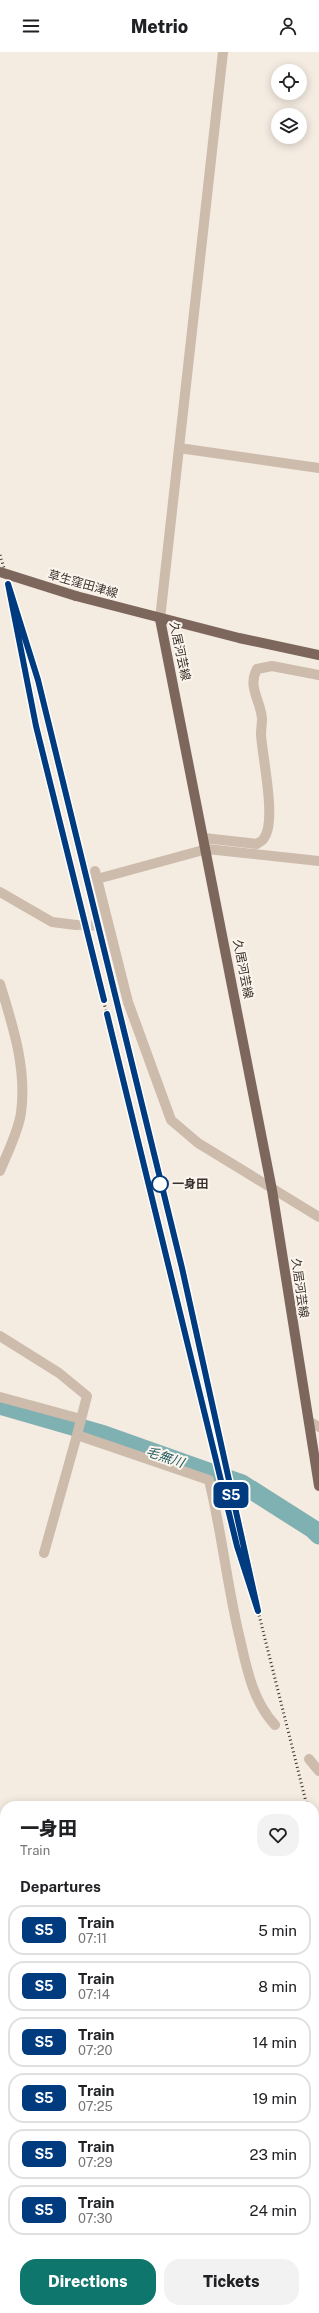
<!DOCTYPE html>
<meta charset="utf-8">
<style>
:root{--surface:#fff;--page:#f2f2f2;--text:#202124;--muted:#757577;--line:#e0e0e0;--accent:#0f766e}
body{margin:0;font-family:"Public Sans","Noto Sans JP",sans-serif;background:var(--page);color:var(--text);height:100vh;display:flex;flex-direction:column;font-size:15px;white-space:nowrap}
*{box-sizing:border-box;margin:0}
p{font-size:13px;color:var(--muted)}
.icon{flex:none;width:22px;height:22px;fill:none;stroke:currentColor;stroke-width:2;stroke-linecap:round;stroke-linejoin:round}
.map{position:relative;flex:1;overflow:hidden}
.sheet{position:absolute;left:0px;top:1749px;width:319px;height:512px;display:flex;flex-direction:column;background:var(--surface);border-radius:16px 16px 0 0;box-shadow:0 2px 10px #0003}
.sheet>*{flex:none}
.badge{padding:0 8px;border-radius:6px;font-size:14px;line-height:26px}
.buttons{position:absolute;left:271px;top:12px;display:grid;gap:8px}
.buttons a{display:grid;place-items:center;width:36px;height:36px;border-radius:50%;background:var(--surface);box-shadow:0 2px 10px #0003;font-size:20px}
.map>.badge{position:absolute;translate:-50% -50%;box-shadow:0 0 0 2px #fff}
h2{padding:0 20px;font-size:15px;line-height:36px}
.round{display:grid;place-items:center;flex:none;width:42px;height:42px;border-radius:16px;background:var(--page)}
.summary{display:flex;align-items:center;justify-content:space-between;height:68px;padding:0 20px}
h1{font-size:19px;font-weight:800;line-height:30px}
.primary-button{display:flex;gap:8px;margin-top:auto;padding:8px 20px}
.primary-button a{flex:1;height:46px;border-radius:16px;background:var(--accent);color:#fff;font-size:16px;font-weight:800;line-height:46px;text-align:center}
.primary-button a+a{background:var(--page);color:var(--text)}
ul{padding:0;list-style:none}
li{display:flex;align-items:center;gap:12px;height:50px;margin:0 8px 6px;padding:0 12px;border:2px solid var(--line);border-radius:16px}
li div{flex:1}
li b{display:block;font-size:15px}
li em{font-style:normal}
li .badge{min-width:44px;font-weight:700;text-align:center}
header{display:flex;justify-content:space-between;align-items:center;height:52px;padding:0 20px;background:var(--surface);font-size:18px;font-weight:800}
.map>svg:first-child{display:block}
</style>
<header><svg class="icon" aria-label="menu" viewBox="0 0 24 24"><path d="M4 6h16M4 12h16M4 18h16"/></svg>Metrio<svg class="icon" aria-label="person" viewBox="0 0 24 24"><circle cx="12" cy="8" r="4"/><path d="M4 21q1-7 8-7t8 7"/></svg></header>
<div class="map">
<svg width="319" height="2261" viewBox="0 0 319 2261">
<rect width="100%" height="100%" fill="#f4ebe1"/>
<path fill="#b8c4a0" d="M 30,2256 L 290,2256 L 288,2261 L 27,2261 Z"/>
<g fill="none" stroke-linecap="round" stroke-linejoin="round">
<path stroke="#7fb0b2" stroke-width="3" d="M 0,2072 L 5,2071"/>
<g stroke="#7fb0b2" stroke-width="19">
<path d="M 0,1353 L 104,1383 L 242,1432 L 313,1477 L 319,1483"/>
<path d="M 314,2085 L 319,2087"/>
</g>
<path stroke="#cfc6bd" stroke-width="10" stroke-dasharray="10 5" stroke-linecap="butt" d="M 76,873 L 109,874"/>
<g stroke="#cdbbac" stroke-width="10">
<path d="M 179,396 L 319,416"/>
<path d="M 160,567 L 223,0"/>
<path d="M 204,786 L 257,792 C 259,790 263,789 264,786 C 277,769 262,704 261,682 C 261,677 262,672 262,667 C 261,649 247,635 257,617 L 272,614 L 319,623"/>
<path d="M 95,819 L 128,950 L 171,1068 L 198,1091 L 319,1165"/>
<path d="M 97,827 L 207,797 L 319,809"/>
<path d="M 0,840 L 52,870 L 76,873"/>
<path d="M 0,932 C 13,974 27,1017 21,1061 C 18,1081 7,1101 0,1119"/>
<path d="M 0,1284 L 59,1321 L 87,1344 L 77,1383 L 209,1428 C 222,1481 227,1534 240,1587 C 247,1618 253,1649 275,1673"/>
<path d="M 0,1345 L 81,1367"/>
<path d="M 310,1370 L 319,1375"/>
<path d="M 44,1501 L 77,1383"/>
<path d="M 309,1707 L 319,1719"/>
<path d="M 314,1985 L 319,1983"/>
<path d="M 0,2113 L 5,2112"/>
<path d="M 0,2174 L 5,2177"/>
<path d="M 314,2225 L 319,2216"/>
<path d="M 22,2261 L 24,2256"/>
<path d="M 294,2261 L 297,2256"/>
</g>
<g stroke="#7d675c" stroke-width="10">
<path d="M 76,544 L 239,586 L 319,603"/>
<path d="M 160,567 L 272,1138 L 319,1434"/>
<path d="M 314,1904 L 319,1898"/>
<path d="M 0,2080 L 5,2078"/>
</g>
<g stroke="#3b302b" stroke-width="3" stroke-dasharray="1 3" stroke-linecap="butt">
<path d="M 0,503 L 38,628 L 182,1216 L 258,1559 L 307,1754"/>
<path d="M 16,576 L 36,674 L 227,1451"/>
<path d="M 314,1782 L 319,1802"/>
</g>
<path stroke="#7d675c" stroke-width="10" d="M 0,520 L 76,544"/>
</g>
<g fill="none" stroke-linecap="round" stroke-linejoin="round">
<defs>
<path id="line" d="M 104,948 L 36,674 L 8,532 L 38,628 L 182,1216 L 258,1559 L 237,1494 L 107,962"/>
</defs>
<use href="#line" stroke="#fff" stroke-width="9"/>
<use href="#line" stroke="#003b80" stroke-width="6"/>
</g>
<circle fill="#fff" stroke="#003b80" stroke-width="2" cx="160" cy="1132" r="8"/>
<g text-anchor="middle" dominant-baseline="central" stroke-width="4" stroke-linejoin="round" paint-order="stroke">
<g font-size="12" fill="#3b302b" stroke="#fbf5ee">
<text transform="translate(83 532) rotate(16)">草生窪田津線</text>
<text transform="translate(180 599) rotate(78)">久居河芸線</text>
<text transform="translate(243 917) rotate(79)">久居河芸線</text>
<text transform="translate(300 1236) rotate(82)">久居河芸線</text>
</g>
<g font-size="12" font-weight="bold" fill="#3b302b" stroke="#fbf5ee" text-anchor="start">
<text x="172" y="1132">一身田</text>
</g>
<g font-size="13" font-style="italic" fill="#1f5a5e" stroke="#fbf5ee">
<text transform="translate(165 1405) rotate(19)">毛無川</text>
</g>
</g>
</svg>
<div class="buttons">
<a><svg class="icon" aria-label="locate" viewBox="0 0 24 24"><circle cx="12" cy="12" r="6"/><path d="M12 2v4M12 18v4M2 12h4M18 12h4"/></svg></a>
<a><svg class="icon" aria-label="layers" viewBox="0 0 24 24"><path d="M12 4l9 5-9 5-9-5zM3 14l9 5 9-5"/></svg></a>
</div>
<b class="badge" style="left:231px;top:1443px;background:#003b80;color:#fff">S5</b>
<section class="sheet">
<div class="summary"><div><h1>一身田</h1><p>Train</p></div><a class="round"><svg class="icon" aria-label="heart" viewBox="0 0 24 24"><path d="M12 20l-8-8c-3-5 5-10 8-4 3-6 11-1 8 4z"/></svg></a></div>
<h2>Departures</h2>
<ul>
<li><span class="badge" style="background:#003b80;color:#fff">S5</span><div><b>Train</b><p>07:11</p></div><em>5 min</em></li>
<li><span class="badge" style="background:#003b80;color:#fff">S5</span><div><b>Train</b><p>07:14</p></div><em>8 min</em></li>
<li><span class="badge" style="background:#003b80;color:#fff">S5</span><div><b>Train</b><p>07:20</p></div><em>14 min</em></li>
<li><span class="badge" style="background:#003b80;color:#fff">S5</span><div><b>Train</b><p>07:25</p></div><em>19 min</em></li>
<li><span class="badge" style="background:#003b80;color:#fff">S5</span><div><b>Train</b><p>07:29</p></div><em>23 min</em></li>
<li><span class="badge" style="background:#003b80;color:#fff">S5</span><div><b>Train</b><p>07:30</p></div><em>24 min</em></li>
</ul>
<div class="primary-button"><a>Directions</a><a>Tickets</a></div>
</section>
</div>
